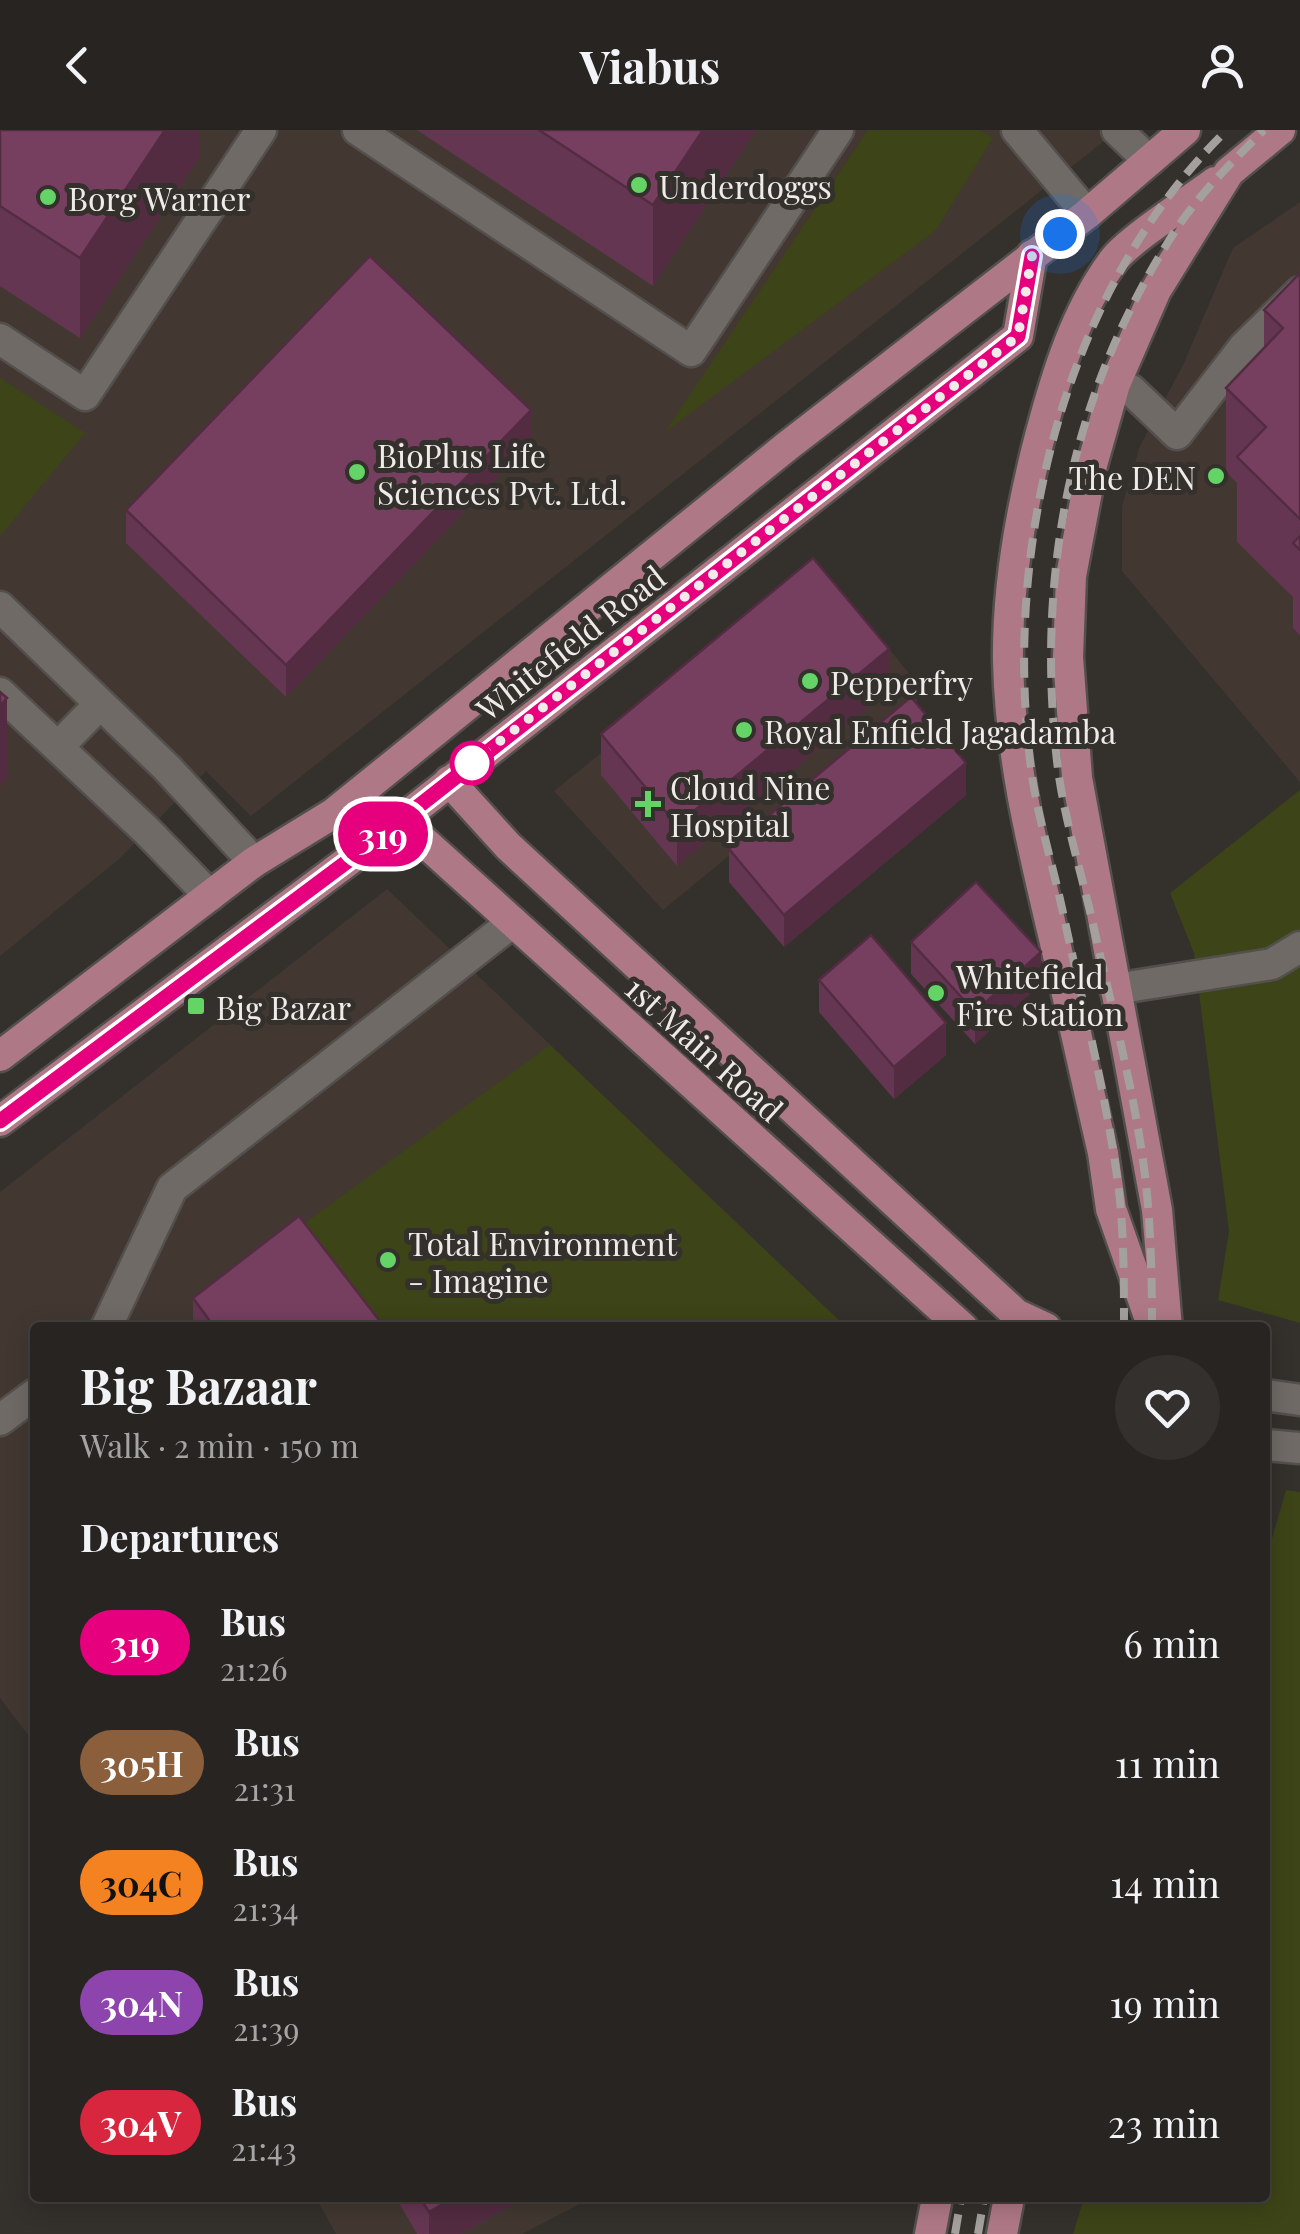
<!DOCTYPE html>
<meta charset="utf-8">
<style>
:root{--surface:#272421;--page:#33302e;--text:#f1f3f6;--muted:#a4a4a5;--line:#43413f}
body{margin:0;font-family:"Playfair Display",serif;background:var(--page);color:var(--text);height:100vh;display:flex;flex-direction:column;font-size:38px;white-space:nowrap}
*{box-sizing:border-box;margin:0}
p{font-size:32px;color:var(--muted)}
.icon{flex:none;width:55px;height:55px;fill:none;stroke:currentColor;stroke-width:2;stroke-linecap:round;stroke-linejoin:round}
.map{position:relative;flex:1;overflow:hidden}
.drawer{position:absolute;left:30px;top:1192px;width:1240px;height:880px;display:flex;flex-direction:column;background:var(--surface);border-radius:10px;box-shadow:0 5px 25px #0003,0 0 0 2px var(--line)}
.drawer>*{flex:none}
.badge{padding:0 20px;border-radius:32px;font-size:35px;line-height:65px}
.you{position:absolute;width:50px;height:50px;margin:-25px;border:8px solid #fff;border-radius:50%;background:#1a73e8;box-shadow:0 0 0 15px #1a73e833}
.map>.badge{position:absolute;translate:-50% -50%;box-shadow:0 0 0 5px #fff}
h2{padding:0 50px;font-size:38px;line-height:90px}
.round{display:grid;place-items:center;flex:none;width:105px;height:105px;border-radius:52px;background:var(--page)}
.head{display:flex;align-items:center;justify-content:space-between;height:170px;padding:0 50px}
h1{font-size:48px;font-weight:700;line-height:75px}
ul{padding:0;list-style:none}
li{display:flex;align-items:center;gap:30px;height:120px;padding:0 50px}
li div{flex:1}
li b{display:block;font-size:38px}
li em{font-style:normal}
li .badge{min-width:110px;font-weight:700;text-align:center}
header{display:flex;justify-content:space-between;align-items:center;height:130px;padding:0 50px;background:var(--surface);font-size:45px;font-weight:700}
.map>svg:first-child{display:block}
</style>
<header><svg class="icon" aria-label="back" viewBox="0 0 24 24"><path d="M15 5l-7 7 7 7"/></svg>Viabus<svg class="icon" aria-label="person" viewBox="0 0 24 24"><circle cx="12" cy="8" r="4"/><path d="M4 21q1-7 8-7t8 7"/></svg></header>
<div class="map">
<svg width="1300" height="2104" viewBox="0 0 1300 2104">
<rect width="100%" height="100%" fill="#34302c"/>
<g fill="#423831">
<path d="M 0,0 L 1118,0 L 251,686 L 206,641 L 119,729 L 0,826 Z"/>
<path d="M 1300,72 L 1300,652 L 1122,441 L 1122,376 L 1140,316 L 1183,235 L 1233,118 Z"/>
<path d="M 826,442 L 926,564 L 663,780 L 554,661 Z"/>
<path d="M 387,759 L 846,1197 L 35,1198 L 35,1614 L 0,1568 L 0,1062 Z"/>
<path d="M 316,2068 L 591,2068 L 522,2104 L 336,2104 Z"/>
</g>
<g fill="#3d4417">
<path d="M 868,0 L 980,0 L 993,8 L 935,101 L 665,302 Z"/>
<path d="M 0,248 L 85,303 L 0,406 Z"/>
<path d="M 1300,660 L 1300,1193 L 1218,1170 L 1229,1101 L 1194,823 L 1170,763 Z"/>
<path d="M 550,915 L 846,1197 L 377,1197 L 298,1098 Z"/>
<path d="M 1286,1360 L 1300,1362 L 1300,2104 L 1073,2104 L 1084,2068 L 1265,2068 L 1265,1433 Z"/>
</g>
<g fill="none" stroke-linecap="round" stroke-linejoin="round">
<defs>
<g id="minor">
<path d="M 358,0 L 691,221 L 838,0"/>
<path d="M 1017,0 L 1087,84"/>
<path d="M 1117,0 L 1149,31"/>
<path d="M 0,209 L 85,265 L 261,0"/>
<path d="M 1115,254 L 1131,260 L 1177,304 L 1244,217 L 1300,162"/>
<path d="M 0,477 L 167,638 L 254,732"/>
<path d="M 0,563 L 147,701 L 210,766"/>
<path d="M 58,617 L 100,574"/>
<path d="M 1115,859 L 1272,834 L 1300,817"/>
<path d="M 106,1198 L 172,1058 L 513,792"/>
<path d="M 1265,1265 L 1300,1270"/>
<path d="M 0,1290 L 35,1264"/>
<path d="M 1265,1315 L 1300,1318"/>
</g>
<g id="major">
<path d="M 449,651 L 508,716 L 1016,1184 L 1046,1198"/>
<path d="M 400,690 L 963,1198"/>
<path d="M 0,926 L 254,732 L 334,683 L 786,317 L 1087,84 L 1185,0"/>
<path d="M 0,991 L 364,719 L 1018,206 L 1032,125"/>
<path d="M 1153,1198 L 1111,1079 L 1103,1023 C 1086,949 1070,875 1052,800 C 1031,711 1010,624 1008,531 C 1007,455 1021,379 1040,306 C 1056,246 1075,182 1113,131 C 1128,110 1190,71 1215,52"/>
<path d="M 1167,1198 L 1157,1080 L 1077,648 L 1068,527 L 1071,446 L 1092,335 L 1115,254 L 1156,160 L 1229,42 L 1280,0"/>
<path d="M 930,2104 L 937,2068"/>
<path d="M 1002,2104 L 1009,2068"/>
</g>
</defs>
<use href="#minor" stroke="#534f4c" stroke-width="35"/>
<use href="#major" stroke="#534f4c" stroke-width="35"/>
<use href="#minor" stroke="#6f6a66" stroke-width="30"/>
<use href="#major" stroke="#af7886" stroke-width="30"/>
<g stroke="#a4a09d" stroke-width="8" stroke-dasharray="20 10" stroke-linecap="butt">
<path d="M 1124,1198 C 1124,1152 1124,1106 1119,1061 C 1107,966 1082,872 1062,778 C 1052,732 1037,685 1031,638 C 1002,417 1064,158 1227,0"/>
<path d="M 1152,1198 C 1152,1150 1151,1101 1146,1054 C 1136,966 1112,880 1093,794 C 1081,741 1063,685 1057,631 C 1036,446 1070,267 1170,109 C 1195,68 1230,34 1264,0"/>
<path d="M 955,2104 L 961,2068"/>
<path d="M 978,2104 L 984,2068"/>
</g>
</g>
<g fill="#653652">
<path d="M 0,0 L 199,0 L 199,28 L 80,208 L 0,156 Z"/>
<path d="M 417,0 L 756,0 L 653,156 Z"/>
<path d="M 1300,143 L 1300,505 L 1293,498 L 1293,467 L 1237,412 L 1237,353 L 1226,342 L 1226,258 L 1264,218 L 1264,180 Z"/>
<path d="M 531,312 L 286,567 L 126,413 L 126,380 Z"/>
<path d="M 889,560 L 677,736 L 601,645 L 601,604 Z"/>
<path d="M 966,665 L 784,817 L 729,752 L 729,719 Z"/>
<path d="M 911,812 L 1041,854 L 975,914 L 911,844 Z"/>
<path d="M 819,850 L 946,925 L 894,969 L 819,882 Z"/>
<path d="M 193,1168 L 385,1198 L 193,1198 Z"/>
<path d="M 396,2068 L 524,2068 L 461,2104 L 417,2104 Z"/>
</g>
<g fill="#532c42">
<path d="M 165,0 L 199,0 L 199,28 L 80,208 L 80,128 Z"/>
<path d="M 703,0 L 756,0 L 653,156 L 653,75 Z"/>
<path d="M 531,280 L 531,312 L 286,567 L 286,535 Z"/>
<path d="M 889,519 L 889,560 L 677,736 L 677,695 Z"/>
<path d="M 7,568 L 7,648 L 0,656 L 0,576 Z"/>
<path d="M 966,633 L 966,665 L 784,817 L 784,785 Z"/>
<path d="M 1041,822 L 1041,854 L 975,914 L 975,882 Z"/>
<path d="M 946,893 L 946,925 L 894,969 L 894,937 Z"/>
<path d="M 453,2068 L 524,2068 L 461,2104 L 429,2104 L 429,2082 Z"/>
</g>
<g fill="#763f5f" stroke="#532c42" stroke-width="2.5">
<path d="M 0,0 L 165,0 L 80,128 L 0,76 Z"/>
<path d="M 539,0 L 703,0 L 653,75 Z"/>
<path d="M 370,126 L 531,280 L 286,535 L 126,380 Z"/>
<path d="M 1300,143 L 1300,389 L 1237,327 L 1266,297 L 1226,258 L 1283,198 L 1264,180 Z"/>
<path d="M 1300,406 L 1300,420 L 1293,413 Z"/>
<path d="M 813,428 L 889,519 L 677,695 L 601,604 Z"/>
<path d="M 0,562 L 7,568 L 0,576 Z"/>
<path d="M 911,567 L 966,633 L 784,785 L 729,719 Z"/>
<path d="M 976,752 L 1041,822 L 975,882 L 911,812 Z"/>
<path d="M 871,805 L 946,893 L 894,937 L 819,850 Z"/>
<path d="M 299,1086 L 385,1198 L 215,1198 L 193,1168 Z"/>
<path d="M 420,2068 L 453,2068 L 429,2082 Z"/>
</g>
<g fill="none" stroke-linecap="round" stroke-linejoin="round">
<defs>
<path id="line" d="M 0,991 L 364,719 L 1018,206 L 1032,126"/>
</defs>
<use href="#line" stroke="#fff" stroke-width="22"/>
<use href="#line" stroke="#e6007e" stroke-width="15"/>
<path stroke="#eeebe8" stroke-width="10" stroke-dasharray="0 18" d="M 472,633 L 1018,206 L 1032,126 L 1060,104"/>
</g>
<g fill="#65d467" stroke="#34302c" stroke-width="4">
<circle cx="639" cy="55" r="10"/>
<circle cx="48" cy="67" r="10"/>
<circle cx="357" cy="342" r="10"/>
<circle cx="1216" cy="346" r="10"/>
<circle cx="810" cy="551" r="10"/>
<circle cx="744" cy="600" r="10"/>
<path d="M643 659h10v10h10v10h-10v10h-10v-10h-10v-10h10z"/>
<circle cx="936" cy="863" r="10"/>
<rect x="186" y="866" width="20" height="20" rx="5"/>
<circle cx="388" cy="1130" r="10"/>
</g>
<circle fill="#fff" stroke="#e6007e" stroke-width="5" cx="472" cy="633" r="20"/>
<g text-anchor="middle" dominant-baseline="central" stroke-width="10" stroke-linejoin="round" paint-order="stroke">
<g font-size="32" fill="#eeebe8" stroke="#34302c" text-anchor="start">
<text x="659" y="55">Underdoggs</text>
<text x="68" y="67">Borg Warner</text>
<text x="377" y="324">BioPlus Life<tspan x="377" dy="37">Sciences Pvt. Ltd.</tspan></text>
<text x="1196" y="346" text-anchor="end">The DEN</text>
<text x="830" y="551">Pepperfry</text>
<text x="764" y="600">Royal Enfield Jagadamba</text>
<text x="670" y="656">Cloud Nine<tspan x="670" dy="37">Hospital</tspan></text>
<text x="956" y="845">Whitefield<tspan x="956" dy="37">Fire Station</tspan></text>
<text x="216" y="876">Big Bazar</text>
<text x="408" y="1112">Total Environment<tspan x="408" dy="37">- Imagine</tspan></text>
</g>
<g font-size="32" fill="#eeebe8" stroke="#34302c">
<text transform="translate(570 512) rotate(-38)">Whitefield Road</text>
<text transform="translate(705 918) rotate(42)">1st Main Road</text>
</g>
</g>
</svg>
<div class="you" style="left:1060px;top:104px"></div>
<b class="badge" style="left:383px;top:704px;background:#e6007e;color:#fff">319</b>
<section class="drawer">
<div class="head"><div><h1>Big Bazaar</h1><p>Walk · 2 min · 150 m</p></div><a class="round"><svg class="icon" aria-label="heart" viewBox="0 0 24 24"><path d="M12 20l-8-8c-3-5 5-10 8-4 3-6 11-1 8 4z"/></svg></a></div>
<h2>Departures</h2>
<ul>
<li><span class="badge" style="background:#e6007e;color:#fff">319</span><div><b>Bus</b><p>21:26</p></div><em>6 min</em></li>
<li><span class="badge" style="background:#8b5e3c;color:#fff">305H</span><div><b>Bus</b><p>21:31</p></div><em>11 min</em></li>
<li><span class="badge" style="background:#f58220;color:#111">304C</span><div><b>Bus</b><p>21:34</p></div><em>14 min</em></li>
<li><span class="badge" style="background:#8e44ad;color:#fff">304N</span><div><b>Bus</b><p>21:39</p></div><em>19 min</em></li>
<li><span class="badge" style="background:#d7263d;color:#fff">304V</span><div><b>Bus</b><p>21:43</p></div><em>23 min</em></li>
</ul>
</section>
</div>
